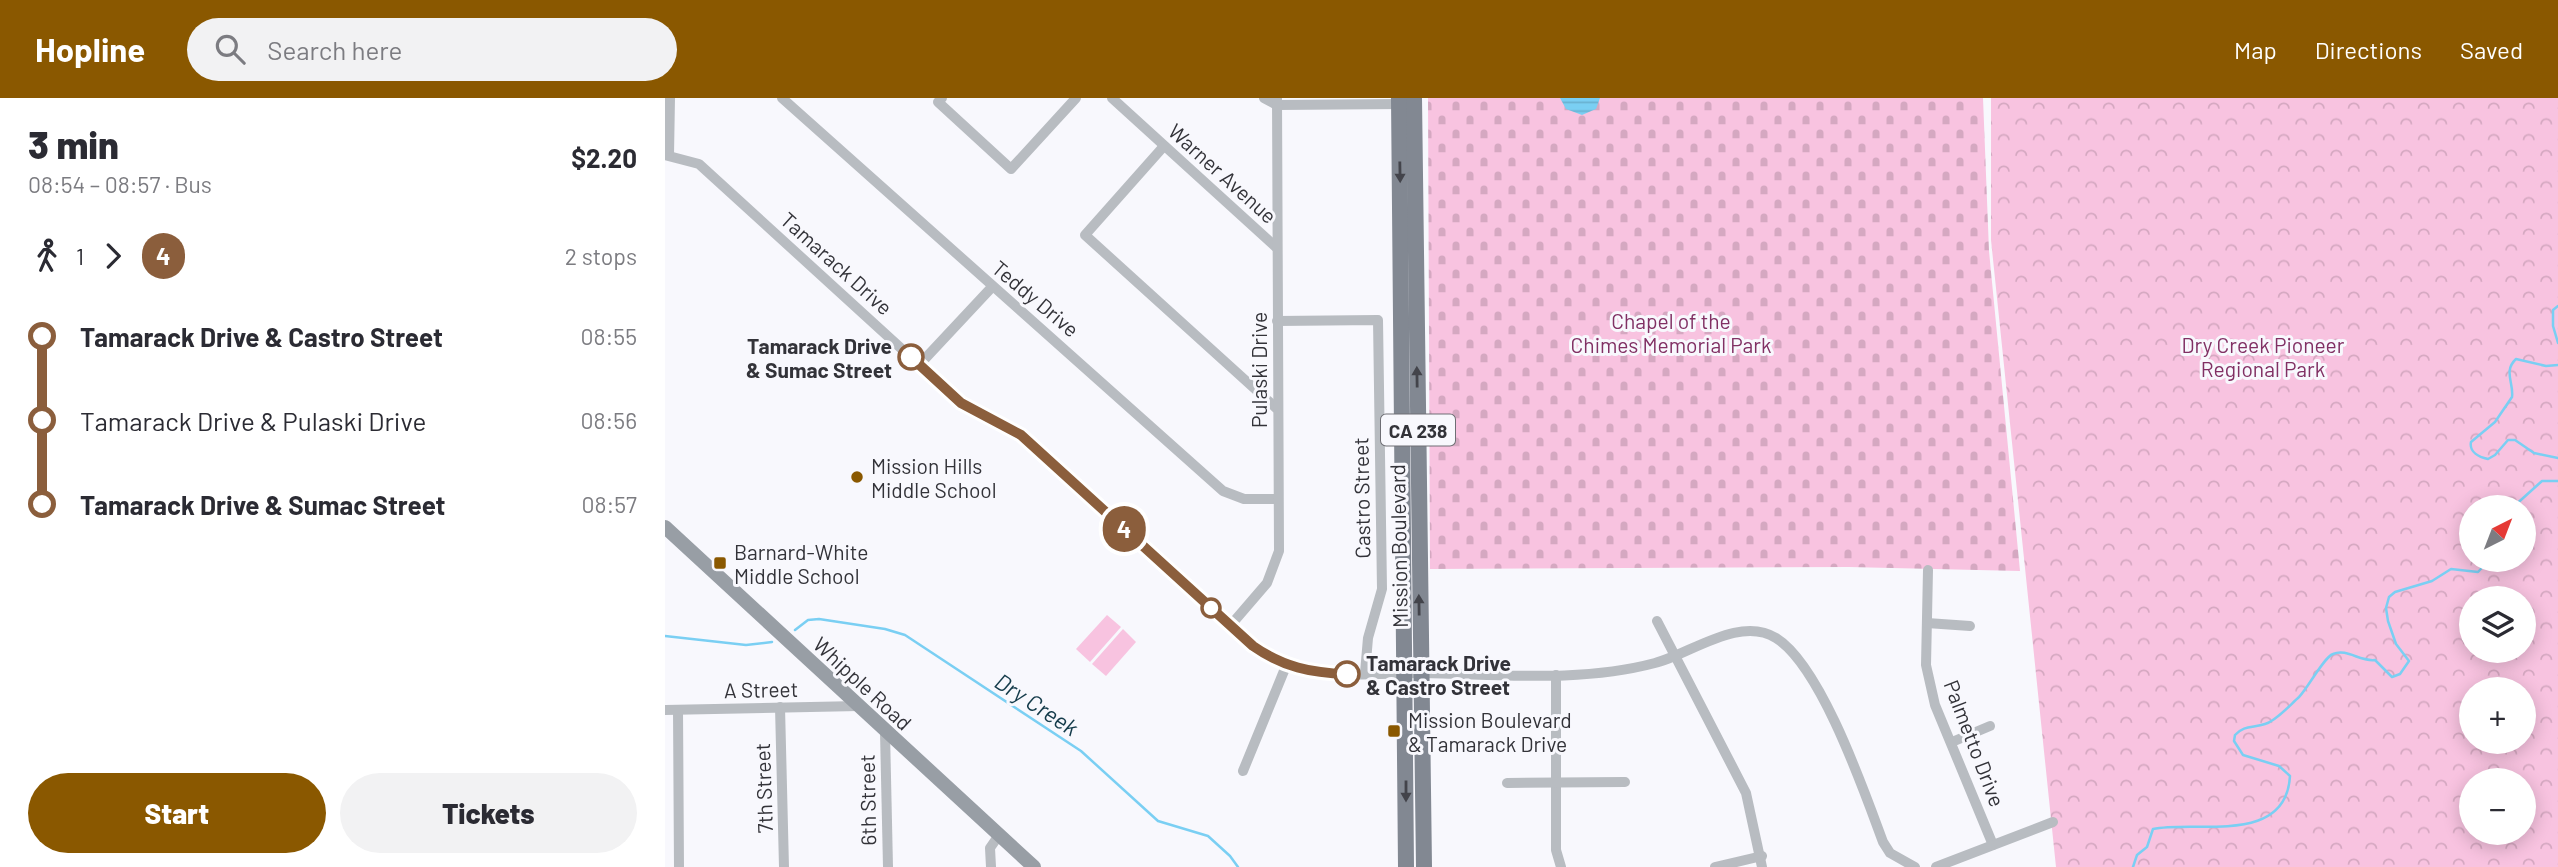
<!DOCTYPE html>
<meta charset="utf-8">
<style>
:root{--surface:#fff;--page:#f2f2f3;--text:#2b2b33;--muted:#7c7c81;--accent:#8a5800}
body{margin:0;font-family:Barlow,sans-serif;background:var(--page);color:var(--text);height:100vh;display:flex;flex-direction:column;font-size:26px;white-space:nowrap}
*{box-sizing:border-box;margin:0}
p{font-size:23px;color:var(--muted)}
.icon{flex:none;width:38px;height:38px;fill:none;stroke:currentColor;stroke-width:2;stroke-linecap:round;stroke-linejoin:round}
.map{position:relative;flex:1;overflow:hidden}
.details{display:flex;flex-direction:column;background:var(--surface);width:665px}
.details>*{flex:none}
.badge{padding:0 14px;border-radius:23px;font-size:24px;line-height:46px}
.needle{width:46px;rotate:42deg}
.buttons{position:absolute;left:1794px;top:397px;display:grid;gap:14px}
.buttons a{display:grid;place-items:center;width:77px;height:77px;border-radius:50%;background:var(--surface);box-shadow:0 4px 18px #0003;font-size:35px}
.map>.badge{position:absolute;translate:-50% -50%;box-shadow:0 0 0 4px #fff}
.legs{display:flex;align-items:center;gap:10px;height:77px;padding:0 28px;font-size:23px}
.legs p{margin-inline-start:auto}
.headline{display:flex;align-items:center;justify-content:space-between;height:119px;padding:0 28px}
h1{font-size:38px;font-weight:800;line-height:52px}
.cta{display:flex;gap:14px;margin-top:auto;padding:14px 28px}
.cta a{flex:1;height:80px;border-radius:42px;background:var(--accent);color:#fff;font-size:28px;font-weight:800;line-height:80px;text-align:center}
.cta a+a{background:var(--page);color:var(--text)}
ul{padding:0 28px;list-style:none}
li{display:flex;align-items:center;gap:24px;height:84px;font-size:26px}
li i{display:grid;place-items:center;width:10px;height:100%;margin:0 9px;background:currentColor}
li i::after{content:'';width:18px;height:18px;margin:-9px;border:5px solid;border-radius:50%;background:var(--surface)}
li p{margin-inline-start:auto}
li:first-child i{background:linear-gradient(#0000 50%,currentColor 0)}
li:last-child i{background:linear-gradient(currentColor 50%,#0000 0)}
header{display:flex;align-items:center;gap:42px;box-sizing:border-box;height:98px;padding:0 35px;background:var(--accent);color:#fff}
header strong{font-size:33px}
nav{display:flex;gap:38px;margin-inline-start:auto;font-size:24px}
.search{width:490px;height:63px;background:var(--page);display:flex;align-items:center;gap:18px;box-sizing:border-box;padding:0 24px;border-radius:38px;color:var(--muted);font-size:26px}
main{display:flex;flex:1;min-height:0}
.map>svg:first-child{display:block}
</style>
<header>
<strong>Hopline</strong>
<div class="search"><svg class="icon" aria-label="search" viewBox="0 0 24 24"><circle cx="10" cy="10" r="6"/><path d="M15 15l6 6"/></svg>Search here</div>
<nav><a>Map</a><a>Directions</a><a>Saved</a></nav>
</header>
<main>
<section class="details">
<div class="headline"><div><h1>3 min</h1><p>08:54 – 08:57 · Bus</p></div><b>$2.20</b></div>
<div class="legs"><svg class="icon" aria-label="walk" viewBox="0 0 24 24"><circle cx="13" cy="4" r="2"/><path d="M13 8l-2 6 4 7M11 14l-3 7M7 12l3-4h3l4 4"/></svg>1<svg class="icon" aria-label="forward" viewBox="0 0 24 24"><path d="M9 5l7 7-7 7"/></svg><b class="badge" style="background:#8b5e3c;color:#fff">4</b><p>2 stops</p></div>
<ul>
<li><i style="color:#8b5e3c"></i><b>Tamarack Drive &amp; Castro Street</b><p>08:55</p></li>
<li><i style="color:#8b5e3c"></i><span>Tamarack Drive &amp; Pulaski Drive</span><p>08:56</p></li>
<li><i style="color:#8b5e3c"></i><b>Tamarack Drive &amp; Sumac Street</b><p>08:57</p></li>
</ul>
<div class="cta"><a>Start</a><a>Tickets</a></div>
</section>
<div class="map">
<svg width="1893" height="769" viewBox="0 0 1893 769">
<defs>
<pattern id="cemetery-stones" width="16" height="16" patternUnits="userSpaceOnUse" patternTransform="scale(1.75)"><rect width="16" height="16" fill="#f8c3e0"/><path d="M2 7V4a2 2 0 0 1 4 0v3zM10 15v-3a2 2 0 0 1 4 0v3z" fill="#d5a8c1"/></pattern>
<pattern id="park-crowns" width="20" height="18" patternUnits="userSpaceOnUse" patternTransform="scale(1.75)"><rect width="20" height="18" fill="#f8c3e0"/><path d="M2 6a3 3 0 1 1 6 0M12 15a3 3 0 1 1 6 0" fill="none" stroke="#d5a8c1"/></pattern>
<pattern id="water-rules" width="6" height="5" patternUnits="userSpaceOnUse" patternTransform="scale(1.75)"><rect width="6" height="5" fill="#7acff3"/><path d="M0 2.5h6" fill="none" stroke="#6ab2d1"/></pattern>
</defs>
<rect width="100%" height="100%" fill="#f8f8fd"/>
<g fill="#f8c3e0">
<path d="M 442,517 L 456,529 L 425,564 L 411,551 Z"/>
<path d="M 458,531 L 471,544 L 441,578 L 427,566 Z"/>
</g>
<path fill="url(#cemetery-stones)" d="M 763,0 L 1318,0 L 1324,153 L 1355,473 L 1184,469 L 765,471 Z"/>
<path fill="url(#park-crowns)" fill-rule="evenodd" d="M 1326,0 L 1893,0 L 1893,769 L 1391,769 L 1326,142 ZM 1806,410 L 1858,410 L 1858,462 L 1806,462 ZM 1806,500 L 1858,500 L 1858,553 L 1806,553 ZM 1806,592 L 1858,592 L 1858,644 L 1806,644 ZM 1806,682 L 1858,682 L 1858,735 L 1806,735 Z"/>
<path fill="url(#water-rules)" d="M 895,0 L 935,0 L 931,11 L 917,17 L 901,11 Z"/>
<g fill="none" stroke-linecap="round" stroke-linejoin="round">
<g stroke="#7acff3" stroke-width="2.5">
<path d="M 1893,208 L 1888,212 L 1888,228 L 1893,245"/>
<path d="M 1893,267 L 1881,268 L 1851,261 C 1838,273 1849,285 1847,299 L 1830,324 L 1806,344 C 1804,354 1814,359 1823,361 L 1830,357 L 1843,342 L 1850,342 L 1869,355 L 1893,360"/>
<path d="M 1847,410 L 1877,383 L 1893,383"/>
<path d="M 130,532 L 143,522 L 154,521 L 220,531 L 240,537 L 416,653 L 493,723 L 543,738 L 565,758 L 573,769"/>
<path d="M 0,538 L 81,547 L 107,544"/>
<path d="M 1468,769 L 1472,757 L 1482,749 L 1488,731 C 1531,722 1621,748 1625,678 L 1614,668 L 1578,657 L 1569,643 L 1570,637 C 1579,627 1588,630 1600,626 C 1611,623 1625,607 1634,599 C 1643,590 1659,559 1668,556 C 1682,550 1695,564 1710,562 L 1727,579 L 1735,576 L 1744,563 L 1731,546 L 1723,523 L 1721,510 L 1724,499 L 1730,494 L 1767,483 L 1786,471 L 1813,474 L 1824,462"/>
</g>
<g stroke="#b8bcc1" stroke-width="10">
<path d="M 117,0 L 558,393 L 579,401 L 613,401"/>
<path d="M 277,0 L 273,4 L 346,71 L 411,0"/>
<path d="M 447,0 L 612,150"/>
<path d="M 599,0 L 612,7 L 736,6"/>
<path d="M 499,48 L 420,137 L 611,310"/>
<path d="M 0,57 L 34,66 L 296,305 L 356,337 L 588,548 C 605,560 620,568 641,572 C 678,580 719,575 757,575 C 834,576 915,585 990,565 C 1025,556 1075,517 1111,540 C 1156,568 1199,693 1218,744 L 1225,755 L 1250,769"/>
<path d="M 4,57 L 5,0"/>
<path d="M 612,223 L 713,222 L 717,491 L 703,540 L 700,575"/>
<path d="M 255,266 L 327,189"/>
<path d="M 1263,472 L 1261,567 L 1270,607 L 1328,747"/>
<path d="M 992,523 L 1081,695 L 1097,769"/>
<path d="M 1262,525 L 1305,528"/>
<path d="M 565,528 L 602,485 L 614,453 L 612,0"/>
<path d="M 891,577 L 891,752 L 896,769"/>
<path d="M 115,609 L 119,769"/>
<path d="M 0,612 L 194,608"/>
<path d="M 13,612 L 14,769"/>
<path d="M 220,634 L 223,769"/>
<path d="M 1287,644 L 1325,628"/>
<path d="M 578,673 L 621,568"/>
<path d="M 842,685 L 960,684"/>
<path d="M 326,769 L 325,750 L 334,737"/>
<path d="M 1050,769 L 1097,758"/>
<path d="M 1271,769 L 1388,724"/>
</g>
<path stroke="#989ea5" stroke-width="14" d="M 0,429 L 369,769"/>
<g stroke="#828892" stroke-width="16">
<path d="M 734,0 L 741,769"/>
<path d="M 749,0 L 759,769"/>
</g>
</g>
<defs><path id="oneway-solid" d="M-6-.8H1V-3.2L6.5 0L1 3.2V.8H-6Z" transform="scale(1.75)"/></defs>
<g fill="#43444b">
<use href="#oneway-solid" transform="translate(735 74) rotate(89)"/>
<use href="#oneway-solid" transform="translate(752 279) rotate(-91)"/>
<use href="#oneway-solid" transform="translate(754 507) rotate(-91)"/>
<use href="#oneway-solid" transform="translate(741 693) rotate(90)"/>
</g>
<g fill="none" stroke-linecap="round" stroke-linejoin="round">
<defs>
<path id="line-1" d="M 246,259 L 296,305 L 356,337 L 588,548 C 618,569 646,575 682,576"/>
</defs>
<use href="#line-1" stroke="#fff" stroke-width="16"/>
<use href="#line-1" stroke="#8b5e3c" stroke-width="10"/>
</g>
<g fill="#fff" stroke="#8b5e3c" stroke-width="3.5">
<circle cx="246" cy="259" r="12"/>
<circle cx="546" cy="510" r="9"/>
<circle cx="682" cy="576" r="12"/>
</g>
<g fill="#8a5800" stroke="#f8f8fd" stroke-width="2.5">
<circle cx="192" cy="379" r="7"/>
<rect x="48" y="458" width="14" height="14" rx="3.5"/>
<rect x="722" y="626" width="14" height="14" rx="3.5"/>
</g>
<g text-anchor="middle" dominant-baseline="central" stroke-width="6" stroke-linejoin="round" paint-order="stroke">
<rect fill="#f8f8fd" stroke="#6e6e74" stroke-width="2" x="716" y="316.5" width="74" height="31" rx="5"/>
<g font-size="19" font-weight="bold" fill="#333339">
<text x="753" y="332">CA 238</text>
</g>
<g font-size="21" fill="#333339" stroke="#f8f8fd">
<text transform="translate(558 75) rotate(42)">Warner Avenue</text>
<text transform="translate(172 165) rotate(42)">Tamarack Drive</text>
<text transform="translate(371 200) rotate(40)">Teddy Drive</text>
<text transform="translate(593 272) rotate(-90)">Pulaski Drive</text>
<text transform="translate(696 400) rotate(-91)">Castro Street</text>
<text transform="translate(733 448) rotate(-91)">Mission Boulevard</text>
<text transform="translate(198 585) rotate(43)">Whipple Road</text>
<text transform="translate(96 591) rotate(-1)">A Street</text>
<text transform="translate(1310 645) rotate(69)">Palmetto Drive</text>
<text transform="translate(98 690) rotate(-92)">7th Street</text>
<text transform="translate(202 702) rotate(-91)">6th Street</text>
</g>
<g font-size="21" fill="#813064" stroke="#f8f8fd">
<text x="1006" y="222">Chapel of the<tspan x="1006" dy="24">Chimes Memorial Park</tspan></text>
<text x="1598" y="246">Dry Creek Pioneer<tspan x="1598" dy="24">Regional Park</tspan></text>
</g>
<g font-size="21" font-weight="bold" fill="#333339" stroke="#f8f8fd" text-anchor="end">
<text x="227" y="247">Tamarack Drive<tspan x="227" dy="24">&amp; Sumac Street</tspan></text>
<text x="701" y="564" text-anchor="start">Tamarack Drive<tspan x="701" dy="24">&amp; Castro Street</tspan></text>
</g>
<g font-size="21" fill="#333339" stroke="#f8f8fd" text-anchor="start">
<text x="206" y="367">Mission Hills<tspan x="206" dy="24">Middle School</tspan></text>
<text x="69" y="453">Barnard-White<tspan x="69" dy="24">Middle School</tspan></text>
<text x="743" y="621">Mission Boulevard<tspan x="743" dy="24">&amp; Tamarack Drive</tspan></text>
</g>
<g font-size="23" font-style="italic" fill="#143b4a" stroke="#f8f8fd">
<text transform="translate(372 606) rotate(33)">Dry Creek</text>
</g>
</g>
</svg>
<div class="buttons">
<a><svg class="needle" viewBox="-14 -14 28 28"><path d="M0-13l5 13h-10z" fill="#e53935"/><path d="M0 13l5-13h-10z" fill="#7c7c81"/></svg></a>
<a><svg class="icon" aria-label="layers" viewBox="0 0 24 24"><path d="M12 4l9 5-9 5-9-5zM3 14l9 5 9-5"/></svg></a>
<a>+</a>
<a>−</a>
</div>
<b class="badge" style="left:459px;top:431px;background:#8b5e3c;color:#fff">4</b>
</div>
</main>
